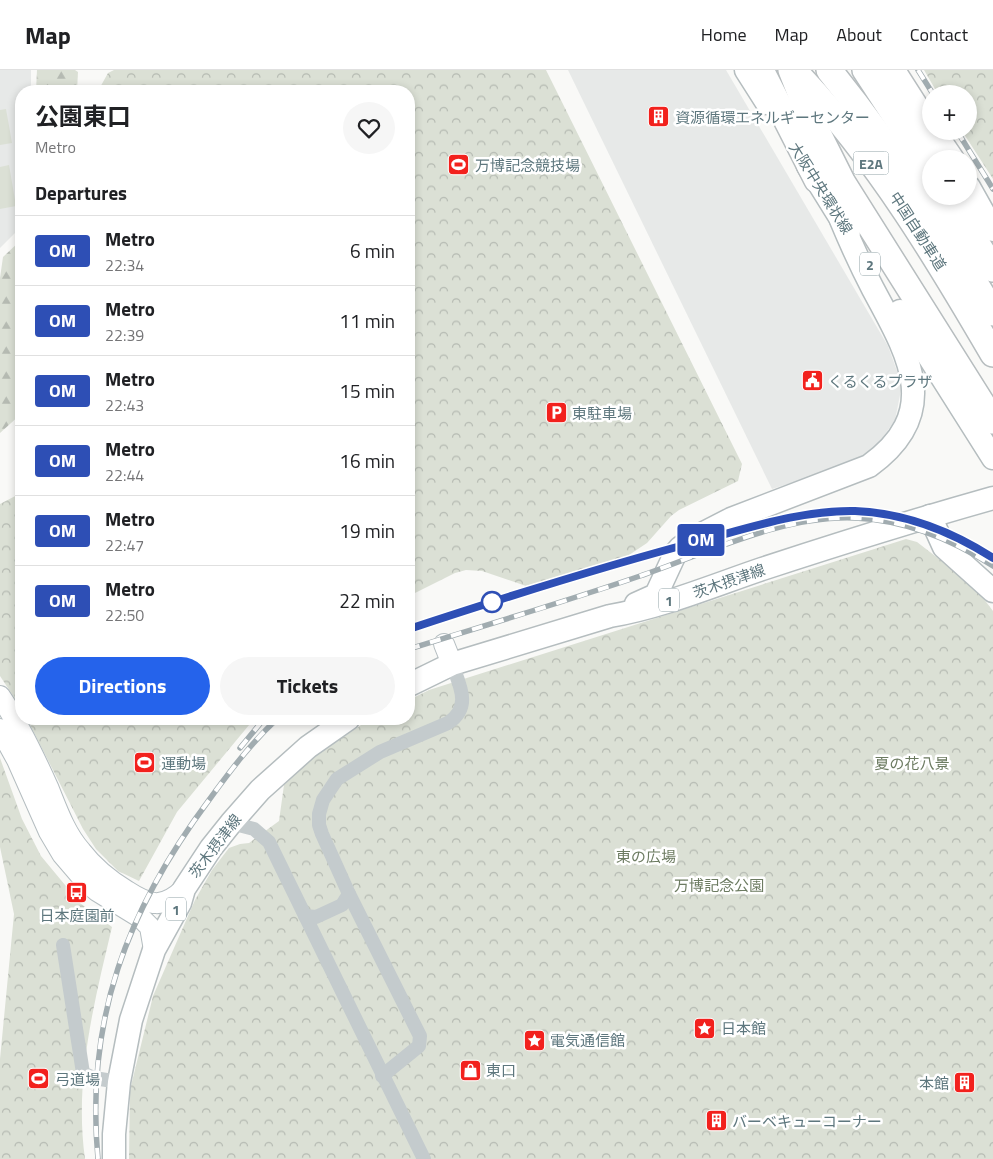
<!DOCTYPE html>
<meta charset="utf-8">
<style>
:root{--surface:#fff;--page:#f6f6f6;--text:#202124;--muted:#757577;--line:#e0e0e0;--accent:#2563eb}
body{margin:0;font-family:"Titillium Web","Noto Sans JP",sans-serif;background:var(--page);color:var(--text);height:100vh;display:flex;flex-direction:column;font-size:19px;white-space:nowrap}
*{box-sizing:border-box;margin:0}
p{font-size:16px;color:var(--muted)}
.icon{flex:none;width:28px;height:28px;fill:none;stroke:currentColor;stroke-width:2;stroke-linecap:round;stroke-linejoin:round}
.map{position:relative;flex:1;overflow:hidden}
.details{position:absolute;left:15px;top:15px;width:400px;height:640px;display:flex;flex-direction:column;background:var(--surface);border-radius:20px;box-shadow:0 2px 8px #0003}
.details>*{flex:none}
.badge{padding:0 10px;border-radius:4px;font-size:18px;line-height:32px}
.fabs{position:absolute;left:922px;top:15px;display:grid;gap:10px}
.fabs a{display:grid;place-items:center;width:55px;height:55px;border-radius:50%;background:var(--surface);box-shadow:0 2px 8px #0003;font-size:25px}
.map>.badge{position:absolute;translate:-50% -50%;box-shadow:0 0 0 2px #fff}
h2{padding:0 20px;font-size:19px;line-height:45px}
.round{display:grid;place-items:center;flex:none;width:52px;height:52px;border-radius:26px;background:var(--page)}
.headline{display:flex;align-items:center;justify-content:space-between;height:85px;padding:0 20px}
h1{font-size:24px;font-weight:700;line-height:38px}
.primary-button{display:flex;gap:10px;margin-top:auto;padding:10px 20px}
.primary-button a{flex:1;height:58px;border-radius:30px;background:var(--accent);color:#fff;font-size:20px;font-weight:700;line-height:58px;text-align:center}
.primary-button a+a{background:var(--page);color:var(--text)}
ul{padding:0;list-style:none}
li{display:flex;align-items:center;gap:15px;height:70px;padding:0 20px;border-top:1px solid var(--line)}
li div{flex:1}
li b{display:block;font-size:19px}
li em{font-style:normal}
li .badge{min-width:55px;font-weight:700;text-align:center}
header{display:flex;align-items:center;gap:30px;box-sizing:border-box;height:70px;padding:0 25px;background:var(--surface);border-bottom:1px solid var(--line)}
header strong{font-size:24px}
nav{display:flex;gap:28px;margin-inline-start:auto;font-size:18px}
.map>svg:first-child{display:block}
</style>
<header>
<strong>Map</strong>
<nav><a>Home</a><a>Map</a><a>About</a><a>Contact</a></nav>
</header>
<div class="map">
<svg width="993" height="1089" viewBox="0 0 993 1089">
<defs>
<pattern id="forest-firs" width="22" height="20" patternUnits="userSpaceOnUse" patternTransform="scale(1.25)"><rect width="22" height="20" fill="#dbe0d5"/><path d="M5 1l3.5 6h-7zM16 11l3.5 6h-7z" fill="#b5bab2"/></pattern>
<pattern id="park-crowns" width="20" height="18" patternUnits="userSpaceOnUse" patternTransform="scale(1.25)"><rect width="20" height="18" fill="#dbe0d5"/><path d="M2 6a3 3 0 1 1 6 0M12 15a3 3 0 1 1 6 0" fill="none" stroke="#b5bab2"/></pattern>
</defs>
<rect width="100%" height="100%" fill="#f9f9f7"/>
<g fill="#e7e9e8">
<path d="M 0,0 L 31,0 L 31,21 L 21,21 L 21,157 L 0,178 Z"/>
<path d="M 568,0 L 726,0 L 888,276 L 902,315 L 895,350 L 874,380 L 834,399 L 772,419 Z"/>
</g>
<g fill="#dbe0d5">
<path d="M 6,39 L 12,73 L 0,75 L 0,40 Z"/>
<path d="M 9,95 L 16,136 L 0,139 L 0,97 Z"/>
</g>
<g fill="url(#forest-firs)">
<path d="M 37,0 L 75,0 L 78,2 L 77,21 L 36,21 Z"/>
<path d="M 21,170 L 21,344 L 0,363 L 0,208 L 3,187 Z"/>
</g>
<g fill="url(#park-crowns)">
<path d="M 114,0 L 546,0 L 742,394 L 738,411 L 679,440 L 671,446 L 647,473 L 626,487 L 526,516 L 482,501 L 466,500 L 455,503 L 411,525 L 415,533 L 409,535 L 409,21 L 98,21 L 108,3 Z"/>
<path d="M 924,0 L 993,0 L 993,109 L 962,61 L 969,61 L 969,24 L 938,24 Z"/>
<path d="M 21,423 L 21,638 L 0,606 L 0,434 Z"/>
<path d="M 906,469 L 917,472 L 974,516 L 993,541 L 993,1089 L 129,1089 L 130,1020 L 153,926 L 195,830 L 212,800 L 229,778 L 240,774 L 249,773 L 279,751 L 284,715 L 314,687 L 361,655 L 373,649 L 409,649 L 409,630 L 429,620 Z"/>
<path d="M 27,649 L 254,649 L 177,742 L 139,811 L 118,801 L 96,779 L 83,759 Z"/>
<path d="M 0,688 L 22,749 L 41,786 L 80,833 L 112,857 C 94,933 74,1010 85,1089 L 0,1089 L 0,989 L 14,844 L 0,777 Z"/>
</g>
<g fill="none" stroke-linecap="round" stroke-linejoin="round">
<defs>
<g id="secondary">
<path d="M 444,574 L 452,594"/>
<path d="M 0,626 C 19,654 34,686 48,717 C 57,739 65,763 81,781 C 94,798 109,810 127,821 C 150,836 163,839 184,819"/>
<path d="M 0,659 L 17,690 L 49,762 L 62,784 L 86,812 L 97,821 L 141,848 L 150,857 L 154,880"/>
</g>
<g id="primary">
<path d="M 746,0 L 767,33"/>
<path d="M 808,96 L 849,162"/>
<path d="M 969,117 L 993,160"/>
<path d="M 900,241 L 993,388"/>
<path d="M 930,446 L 944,477 L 993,521"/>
<path d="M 636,534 L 656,525 L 675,484 L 680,478 L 692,469 L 731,449 L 869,396 C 944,342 908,284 873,219 C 861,196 851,174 841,150"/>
<path d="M 409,615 L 452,594 L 610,546 C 662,537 712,516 762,499 C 838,474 915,450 993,428"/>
<path d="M 114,1089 L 114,1064 L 119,1012 L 131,950 L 154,880 L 180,833 L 184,819 L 211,778 L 231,753 L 260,720 L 308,677 L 348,649"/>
</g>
<g id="highway">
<path d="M 761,0 L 817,110"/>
<path d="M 791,0 L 808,43 L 843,113 L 993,351"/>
<path d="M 829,0 C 891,76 943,158 993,243"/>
<path d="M 865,0 L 931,101"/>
<path d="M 892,0 L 931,61"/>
<path d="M 802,9 C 879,91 937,188 993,284"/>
<path d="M 932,61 L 951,89"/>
<path d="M 947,126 L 993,199"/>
</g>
</defs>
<use href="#secondary" stroke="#b4bdc0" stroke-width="22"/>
<use href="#primary" stroke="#b5bdbf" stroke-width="25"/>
<use href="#highway" stroke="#b7bdbf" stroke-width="28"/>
<g stroke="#c4cbcd" stroke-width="14">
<path d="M 231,753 L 254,759 L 269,772 L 424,1089"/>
<path d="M 305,846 L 316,847 L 342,835 L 349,824"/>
<path d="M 63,875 L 83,1003 L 94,1008 L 119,1012"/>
<path d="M 382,1006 L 419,976 L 420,966 L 349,824 L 322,764 L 319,755 L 319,744 L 323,730 L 337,709 L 380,682 L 448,653 C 472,637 460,616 452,594"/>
</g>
<use href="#secondary" stroke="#fff" stroke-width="20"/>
<use href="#primary" stroke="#fff" stroke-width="22"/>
<use href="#highway" stroke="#fff" stroke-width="25"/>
<defs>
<g id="rail">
<path d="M 918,0 L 933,24"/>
<path d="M 957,61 L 993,119"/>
<path d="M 409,559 L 638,487 L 788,448 L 822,443"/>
<path d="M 409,579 C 486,555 564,532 640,506 C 707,483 783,445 855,448 C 905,450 951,469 993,496"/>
<path d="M 240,678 L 264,649"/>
<path d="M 98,1089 C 85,950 127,840 209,730 C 230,701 251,673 277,649"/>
</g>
</defs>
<use href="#rail" stroke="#a1acb0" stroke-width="5.5"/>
<use href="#rail" stroke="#fff" stroke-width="4" stroke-dasharray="11" stroke-linecap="butt"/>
</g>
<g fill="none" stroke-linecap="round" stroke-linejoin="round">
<defs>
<path id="line" d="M 409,559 C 506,527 604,496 703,470 C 752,457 803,440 855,441 C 905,443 951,461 993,488"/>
</defs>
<use href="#line" stroke="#fff" stroke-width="11"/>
<use href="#line" stroke="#2e4fb5" stroke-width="8"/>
</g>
<defs>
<symbol id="building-square" viewBox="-11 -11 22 22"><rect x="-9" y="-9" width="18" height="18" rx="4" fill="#f2211d" stroke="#fff"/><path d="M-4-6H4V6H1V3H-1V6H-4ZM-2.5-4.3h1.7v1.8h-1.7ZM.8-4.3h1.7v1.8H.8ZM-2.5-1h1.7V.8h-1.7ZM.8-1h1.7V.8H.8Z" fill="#fff"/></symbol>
<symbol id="stadium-square" viewBox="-11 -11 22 22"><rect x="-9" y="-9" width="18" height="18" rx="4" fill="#f2211d" stroke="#fff"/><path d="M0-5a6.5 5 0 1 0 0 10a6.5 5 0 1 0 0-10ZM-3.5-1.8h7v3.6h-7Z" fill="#fff"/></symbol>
<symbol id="civic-square" viewBox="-11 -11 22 22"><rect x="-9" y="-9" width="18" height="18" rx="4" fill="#f2211d" stroke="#fff"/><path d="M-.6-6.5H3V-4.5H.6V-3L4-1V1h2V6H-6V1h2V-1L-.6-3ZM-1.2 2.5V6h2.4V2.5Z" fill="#fff"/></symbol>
<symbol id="parking-square" viewBox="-11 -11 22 22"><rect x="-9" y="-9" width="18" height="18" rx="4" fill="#f2211d" stroke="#fff"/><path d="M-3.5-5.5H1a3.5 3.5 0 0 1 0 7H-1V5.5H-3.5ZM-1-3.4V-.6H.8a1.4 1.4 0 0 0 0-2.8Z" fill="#fff"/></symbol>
<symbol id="bus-square" viewBox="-11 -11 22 22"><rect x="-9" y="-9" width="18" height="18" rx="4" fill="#f2211d" stroke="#fff"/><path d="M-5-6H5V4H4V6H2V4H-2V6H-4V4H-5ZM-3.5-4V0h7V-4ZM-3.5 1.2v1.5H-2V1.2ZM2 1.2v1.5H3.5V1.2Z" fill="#fff"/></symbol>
<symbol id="sight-square" viewBox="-11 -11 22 22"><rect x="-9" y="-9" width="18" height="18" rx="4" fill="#f2211d" stroke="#fff"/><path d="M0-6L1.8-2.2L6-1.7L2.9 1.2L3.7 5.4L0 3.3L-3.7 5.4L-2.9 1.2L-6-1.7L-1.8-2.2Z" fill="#fff"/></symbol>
<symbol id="shop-square" viewBox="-11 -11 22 22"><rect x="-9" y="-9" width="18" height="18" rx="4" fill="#f2211d" stroke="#fff"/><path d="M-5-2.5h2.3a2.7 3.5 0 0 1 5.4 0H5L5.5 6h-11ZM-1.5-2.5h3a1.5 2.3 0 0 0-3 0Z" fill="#fff"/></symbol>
</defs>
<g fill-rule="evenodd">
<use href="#building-square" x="646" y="34" width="25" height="25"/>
<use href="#stadium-square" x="446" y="82" width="25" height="25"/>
<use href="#civic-square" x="800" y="298" width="25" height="25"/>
<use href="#parking-square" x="544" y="330" width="25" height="25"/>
<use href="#stadium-square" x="132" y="680" width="25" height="25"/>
<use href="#bus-square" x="64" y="810" width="25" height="25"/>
<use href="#sight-square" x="692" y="946" width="25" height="25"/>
<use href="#sight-square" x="522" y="958" width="25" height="25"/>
<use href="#shop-square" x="458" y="988" width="25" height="25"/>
<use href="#stadium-square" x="26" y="996" width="25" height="25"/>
<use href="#building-square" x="952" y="1000" width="25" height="25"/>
<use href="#building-square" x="704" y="1038" width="25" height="25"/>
</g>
<circle fill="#fff" stroke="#2e4fb5" stroke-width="2.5" cx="492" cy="532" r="10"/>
<g text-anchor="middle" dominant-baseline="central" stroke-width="5" stroke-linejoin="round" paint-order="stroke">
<g fill="#fff" stroke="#8ea0a5" stroke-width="1">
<rect x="853.5" y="81.5" width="35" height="23" rx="4"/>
<rect x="860" y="182.5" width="20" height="23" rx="4"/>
<rect x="659" y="518.5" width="20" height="23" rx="4"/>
<rect x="166" y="827.5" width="20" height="23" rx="4"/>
</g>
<g font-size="14" font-weight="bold" fill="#5e777e">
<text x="871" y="93">E2A</text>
<text x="870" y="194">2</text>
<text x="669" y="530">1</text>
<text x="176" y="839">1</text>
</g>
<g font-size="15" fill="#5e777e" stroke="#fff" text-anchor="start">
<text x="675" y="47">資源循環エネルギーセンター</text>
<text x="475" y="95">万博記念競技場</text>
<text x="828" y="311">くるくるプラザ</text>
<text x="572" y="343">東駐車場</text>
<text x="161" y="693">運動場</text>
<text x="77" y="845" text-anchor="middle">日本庭園前</text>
<text x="721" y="958">日本館</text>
<text x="550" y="970">電気通信館</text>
<text x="486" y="1000">東口</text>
<text x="55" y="1009">弓道場</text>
<text x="949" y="1013" text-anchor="end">本館</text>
<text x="732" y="1051">バーベキューコーナー</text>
</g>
<g font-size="15" fill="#5e777e" stroke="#fff">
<text transform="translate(821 118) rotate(58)">大阪中央環状線</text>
<text transform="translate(918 161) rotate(57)">中国自動車道</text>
<text transform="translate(729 511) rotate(-19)">茨木摂津線</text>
<text transform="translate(215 776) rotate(-53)">茨木摂津線</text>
</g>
<g font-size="15" fill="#6c7b61" stroke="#fff">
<text x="912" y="693">夏の花八景</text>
<text x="646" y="786">東の広場</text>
<text x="719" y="815">万博記念公園</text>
</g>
</g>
</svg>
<div class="fabs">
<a>+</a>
<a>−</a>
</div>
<b class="badge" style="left:701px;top:470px;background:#2e4fb5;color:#fff">OM</b>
<section class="details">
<div class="headline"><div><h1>公園東口</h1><p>Metro</p></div><a class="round"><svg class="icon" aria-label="heart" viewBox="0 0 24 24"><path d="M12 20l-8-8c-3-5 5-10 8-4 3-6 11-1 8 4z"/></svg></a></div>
<h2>Departures</h2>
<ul>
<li><span class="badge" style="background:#2e4fb5;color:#fff">OM</span><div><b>Metro</b><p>22:34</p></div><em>6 min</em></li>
<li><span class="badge" style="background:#2e4fb5;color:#fff">OM</span><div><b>Metro</b><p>22:39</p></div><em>11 min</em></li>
<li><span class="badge" style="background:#2e4fb5;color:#fff">OM</span><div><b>Metro</b><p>22:43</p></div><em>15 min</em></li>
<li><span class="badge" style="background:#2e4fb5;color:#fff">OM</span><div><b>Metro</b><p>22:44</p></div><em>16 min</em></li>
<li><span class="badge" style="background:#2e4fb5;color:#fff">OM</span><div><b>Metro</b><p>22:47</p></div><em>19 min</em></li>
<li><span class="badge" style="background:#2e4fb5;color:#fff">OM</span><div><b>Metro</b><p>22:50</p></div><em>22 min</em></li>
</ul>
<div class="primary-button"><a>Directions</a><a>Tickets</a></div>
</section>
</div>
